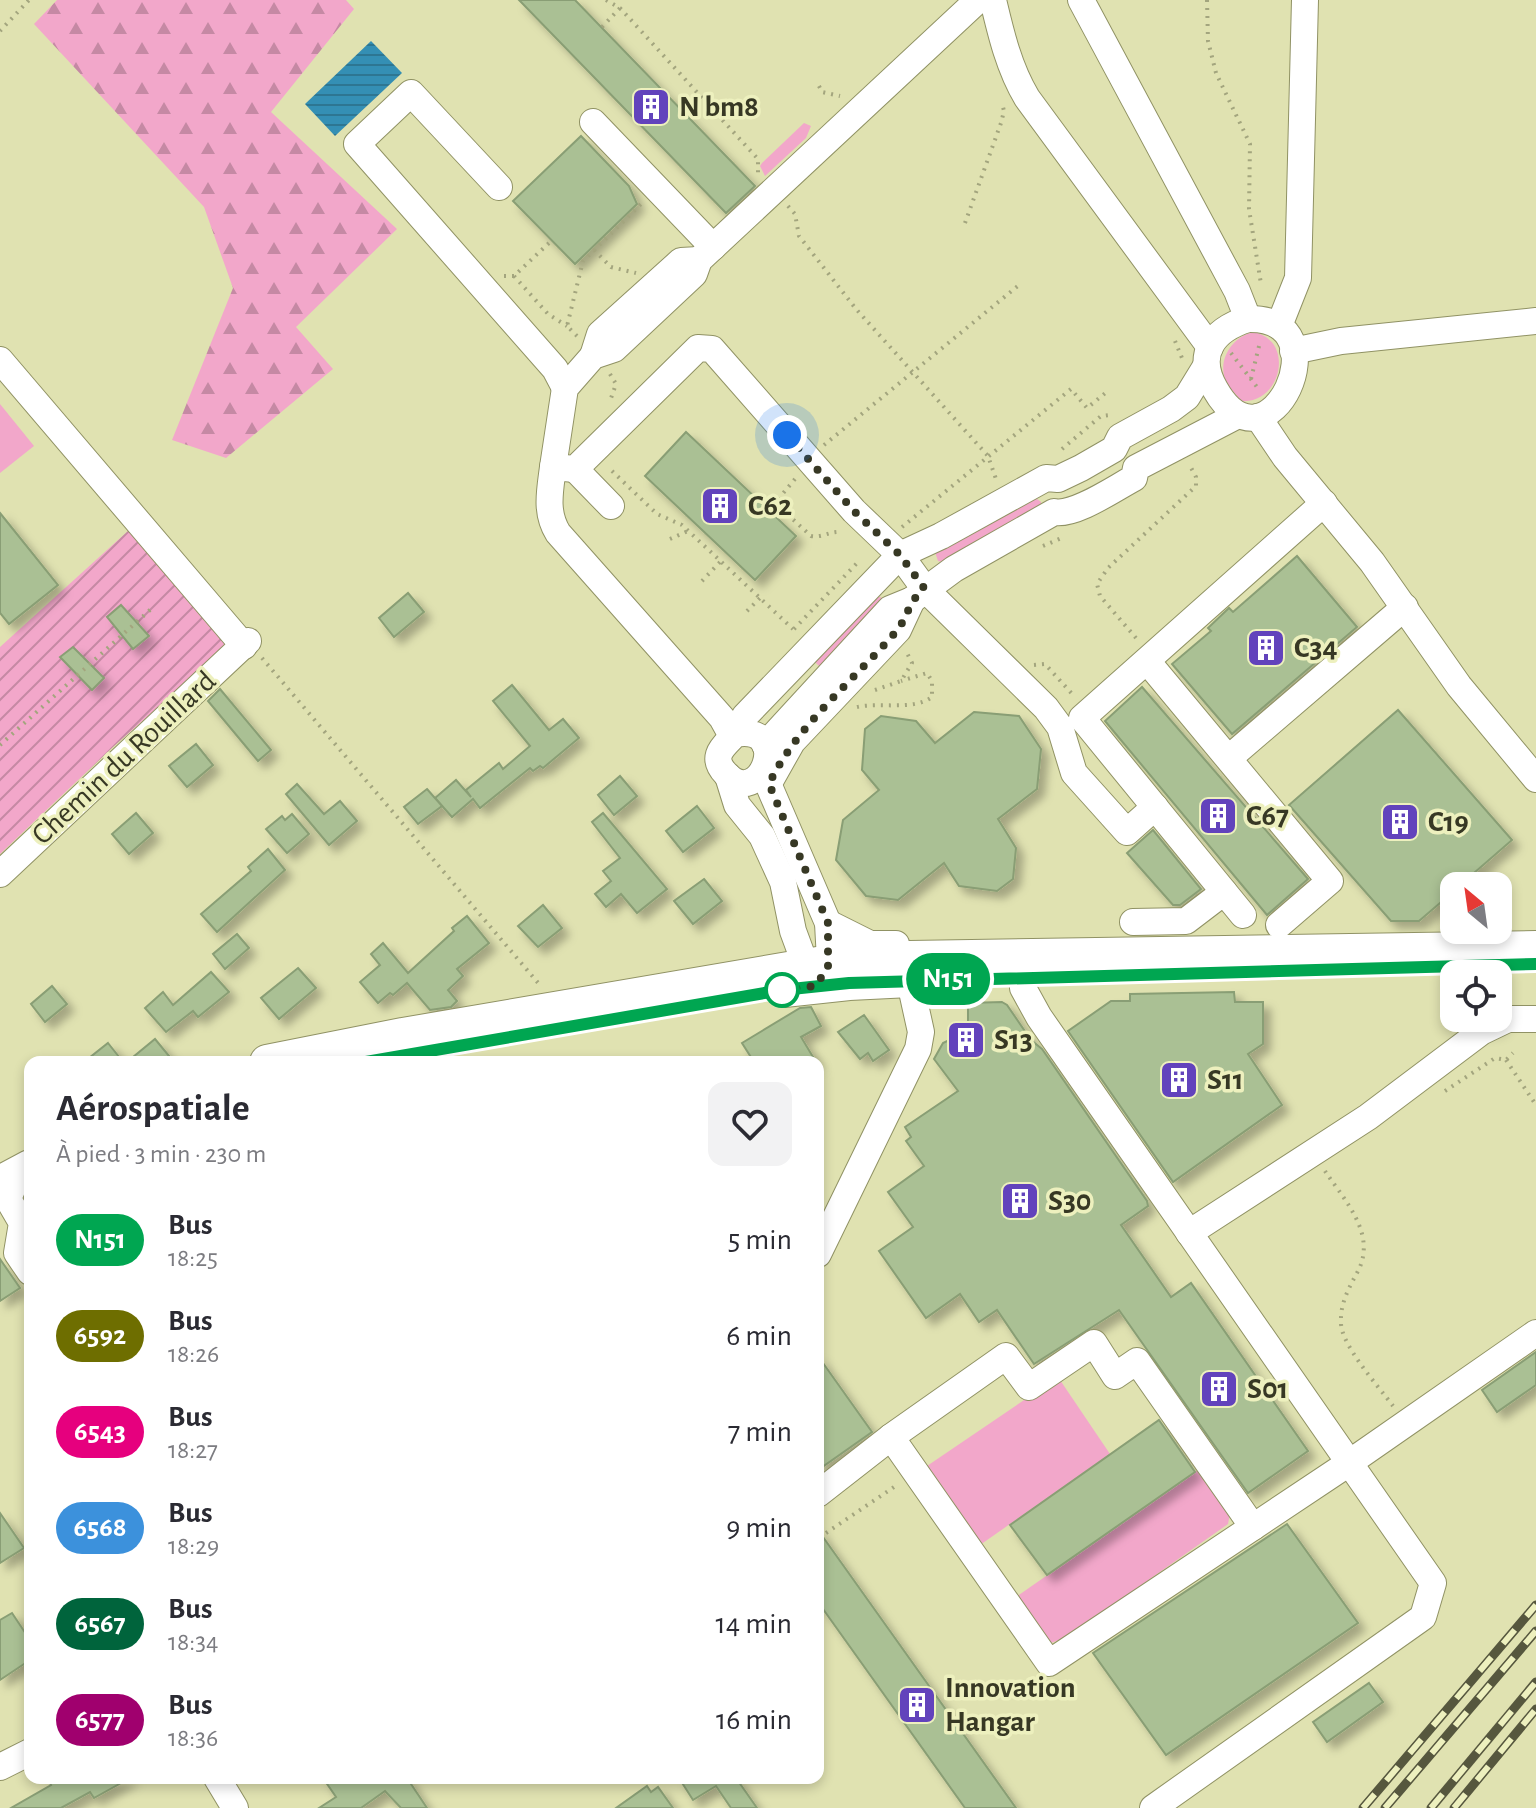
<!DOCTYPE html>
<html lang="fr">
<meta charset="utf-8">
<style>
:root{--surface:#fff;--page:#f2f2f3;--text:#2b2b33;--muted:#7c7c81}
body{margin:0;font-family:"Alegreya Sans",sans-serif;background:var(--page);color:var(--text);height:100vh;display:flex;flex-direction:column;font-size:30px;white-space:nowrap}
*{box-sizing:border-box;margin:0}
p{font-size:26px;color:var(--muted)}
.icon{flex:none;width:44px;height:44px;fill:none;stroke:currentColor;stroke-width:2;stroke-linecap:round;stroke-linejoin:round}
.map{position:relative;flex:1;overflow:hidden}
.panel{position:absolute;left:24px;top:1056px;width:800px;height:728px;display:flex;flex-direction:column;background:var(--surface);border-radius:16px;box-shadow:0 4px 12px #0003}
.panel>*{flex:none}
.badge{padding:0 16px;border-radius:26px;font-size:28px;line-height:52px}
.needle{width:52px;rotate:331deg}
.fabs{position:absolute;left:1440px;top:872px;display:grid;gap:16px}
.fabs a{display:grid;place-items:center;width:72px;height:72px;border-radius:16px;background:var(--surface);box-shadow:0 4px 12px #0003;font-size:40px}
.you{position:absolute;width:40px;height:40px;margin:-20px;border:6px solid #fff;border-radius:50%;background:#1a73e8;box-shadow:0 0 0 12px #1a73e833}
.map>.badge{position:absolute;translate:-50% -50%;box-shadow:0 0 0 4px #fff}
.round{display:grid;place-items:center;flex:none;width:84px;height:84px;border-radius:16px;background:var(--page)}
.overview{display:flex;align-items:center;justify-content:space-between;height:136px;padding:0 32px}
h1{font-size:38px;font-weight:700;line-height:60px}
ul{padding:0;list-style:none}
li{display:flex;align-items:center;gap:24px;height:96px;padding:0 32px}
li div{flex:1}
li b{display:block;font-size:30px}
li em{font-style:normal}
li .badge{min-width:88px;font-weight:700;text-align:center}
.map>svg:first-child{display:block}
</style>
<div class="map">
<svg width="1536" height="1808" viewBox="0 0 1536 1808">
<defs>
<pattern id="forest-firs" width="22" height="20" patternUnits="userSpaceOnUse" patternTransform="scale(2)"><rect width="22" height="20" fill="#f2a7ca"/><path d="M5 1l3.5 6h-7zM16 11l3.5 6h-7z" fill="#c589a4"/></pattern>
<pattern id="garden-furrows" width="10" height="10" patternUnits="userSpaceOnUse" patternTransform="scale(2)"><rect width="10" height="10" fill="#f2a7ca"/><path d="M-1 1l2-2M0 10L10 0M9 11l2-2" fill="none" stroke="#c589a4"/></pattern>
<pattern id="water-rules" width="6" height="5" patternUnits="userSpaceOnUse" patternTransform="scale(2)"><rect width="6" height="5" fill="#348fb4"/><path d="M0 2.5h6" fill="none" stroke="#2d7692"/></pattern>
<filter id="shadow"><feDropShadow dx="7" dy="7" stdDeviation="4" flood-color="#0004"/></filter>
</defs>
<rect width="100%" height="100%" fill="#e0e2b1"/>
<g fill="#f2a7ca">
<path d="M 804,123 L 811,126 L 806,138 L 765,176 L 760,166 L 762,163 Z"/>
<path d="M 1253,332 C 1296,340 1281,405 1241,401 C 1236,394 1228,387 1225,379 C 1218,358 1233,337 1253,332 Z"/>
<path d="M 0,404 L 34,446 L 0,473 Z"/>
<path d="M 1037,499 L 1041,502 L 1041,506 L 942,562 L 938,561 L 935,552 L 1017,506 Z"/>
<path d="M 875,595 L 882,598 L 883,602 L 822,669 L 813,660 Z"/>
<path d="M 1058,1377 L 1110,1454 L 980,1545 L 927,1466 Z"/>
<path d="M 1201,1468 L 1230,1513 L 1228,1524 L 1069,1636 L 1051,1643 L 1046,1640 L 1016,1597 Z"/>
</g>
<path fill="url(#forest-firs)" d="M 57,0 L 346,0 L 354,9 L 271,112 L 397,229 L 296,327 L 333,369 L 226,458 L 172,440 L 233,288 L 204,207 L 34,24 Z"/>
<path fill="url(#garden-furrows)" d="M 129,530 L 227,646 L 113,747 L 0,854 L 0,647 Z"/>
<path fill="url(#water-rules)" d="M 371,41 L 402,73 L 335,136 L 305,104 Z"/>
<g fill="#aac094" stroke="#899e74" stroke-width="2" filter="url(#shadow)">
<path d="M 519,0 L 575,0 L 755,186 L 726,213 Z"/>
<path d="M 581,136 L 629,186 L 637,204 L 575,264 L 513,201 Z"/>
<path d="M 686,432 L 796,536 L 755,580 L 645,476 Z"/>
<path d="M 0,513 L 58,585 L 9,624 L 0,613 Z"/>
<path d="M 1297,556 L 1357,627 L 1232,734 L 1172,664 L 1211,631 L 1208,628 L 1229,608 L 1233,612 Z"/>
<path d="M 408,593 L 424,612 L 394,637 L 379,618 Z"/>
<path d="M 121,605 L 149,636 L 133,649 L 107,617 Z"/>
<path d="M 73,647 L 104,678 L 92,690 L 60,657 Z"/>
<path d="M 512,685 L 549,730 L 563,719 L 579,738 L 543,768 L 540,766 L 533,771 L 530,768 L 480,808 L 473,799 L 452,817 L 435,798 L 456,780 L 471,797 L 466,790 L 499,763 L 503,769 L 530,746 L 493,701 Z"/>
<path d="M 1142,687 L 1308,879 L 1267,915 L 1105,721 Z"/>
<path d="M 220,689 L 271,750 L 258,761 L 208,701 Z"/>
<path d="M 1398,710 L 1512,840 L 1459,886 L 1454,886 L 1454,891 L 1419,921 L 1391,921 L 1289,805 Z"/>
<path d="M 974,712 L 1019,716 L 1041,749 L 1037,789 L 998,819 L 1016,848 L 1013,879 L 997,891 L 959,886 L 944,863 L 898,900 L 866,896 L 836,860 L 843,820 L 879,790 L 862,770 L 865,729 L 881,716 L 916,721 L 935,743 Z"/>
<path d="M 196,744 L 213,765 L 187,787 L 169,766 Z"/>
<path d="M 620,776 L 637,796 L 614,815 L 598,795 Z"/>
<path d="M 297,784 L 324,814 L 340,801 L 357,821 L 329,845 L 286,794 Z"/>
<path d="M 427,789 L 442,806 L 418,824 L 404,807 Z"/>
<path d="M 697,806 L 714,828 L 683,852 L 666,831 Z"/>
<path d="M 136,813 L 153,833 L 129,854 L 112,834 Z"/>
<path d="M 603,813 L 667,889 L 637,913 L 621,894 L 606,907 L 595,894 L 611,881 L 603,871 L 620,858 L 592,822 Z"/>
<path d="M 292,814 L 309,834 L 287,853 L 266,829 L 282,816 L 285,820 Z"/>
<path d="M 1153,830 L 1201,889 L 1180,905 L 1173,905 L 1127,853 Z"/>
<path d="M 268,849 L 285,870 L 217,932 L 201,914 L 251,871 L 248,867 Z"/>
<path d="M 704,879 L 722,901 L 693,924 L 674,901 Z"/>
<path d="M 543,905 L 562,928 L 538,947 L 518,926 Z"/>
<path d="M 467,916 L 489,943 L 457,969 L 463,976 L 448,990 L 457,1001 L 451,1007 L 430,1010 L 407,983 L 393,995 L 390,993 L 378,1003 L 360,982 L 380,965 L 371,954 L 383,943 L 408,973 L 454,931 L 452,928 Z"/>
<path d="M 237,934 L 249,948 L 225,969 L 213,954 Z"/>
<path d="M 298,968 L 316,988 L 279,1019 L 261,998 Z"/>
<path d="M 211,972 L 229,992 L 198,1017 L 193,1011 L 166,1032 L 145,1008 L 163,992 L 173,1005 Z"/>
<path d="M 52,986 L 67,1004 L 45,1022 L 31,1004 Z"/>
<path d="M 1234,992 L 1235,1002 L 1263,1002 L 1263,1044 L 1248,1054 L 1282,1105 L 1173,1182 L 1068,1031 L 1111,1001 L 1130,1001 L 1130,994 Z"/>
<path d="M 1002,1002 L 1007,1005 L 1031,1040 L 1042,1049 L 1147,1201 L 1148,1206 L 1121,1225 L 1171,1297 L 1191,1283 L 1308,1451 L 1248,1493 L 1119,1310 L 1034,1364 L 997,1310 L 979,1322 L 960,1294 L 926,1318 L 879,1251 L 913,1227 L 888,1192 L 924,1166 L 906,1141 L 911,1137 L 905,1127 L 958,1091 L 934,1059 L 943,1043 L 968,1031 L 968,1003 Z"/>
<path d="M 811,1007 L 821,1026 L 801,1037 L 816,1062 L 754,1062 L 742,1043 L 800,1008 Z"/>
<path d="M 864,1015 L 889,1050 L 873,1061 L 868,1053 L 860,1059 L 838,1032 Z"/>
<path d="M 155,1039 L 174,1062 L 127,1062 Z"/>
<path d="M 108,1043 L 123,1062 L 84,1062 Z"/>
<path d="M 0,1259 L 20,1288 L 0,1301 Z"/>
<path d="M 1536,1352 L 1536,1385 L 1497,1412 L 1482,1390 Z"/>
<path d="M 818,1356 L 872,1432 L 818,1470 Z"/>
<path d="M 1159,1420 L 1195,1472 L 1047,1575 L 1010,1525 Z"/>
<path d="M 0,1513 L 24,1548 L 0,1563 Z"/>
<path d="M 1287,1524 L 1358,1623 L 1166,1755 L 1093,1653 Z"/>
<path d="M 818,1530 L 1016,1808 L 965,1808 L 818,1602 Z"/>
<path d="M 12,1613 L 30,1640 L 30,1660 L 0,1680 L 0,1620 Z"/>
<path d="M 1369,1683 L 1383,1702 L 1327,1742 L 1313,1722 Z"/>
<path d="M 48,1778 L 130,1778 L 94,1798 L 90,1792 L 61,1808 L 11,1808 L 51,1785 Z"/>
<path d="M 323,1778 L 407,1778 L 427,1808 L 401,1808 L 385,1791 L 361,1808 L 319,1808 L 336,1797 Z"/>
<path d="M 679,1778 L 736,1778 L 757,1808 L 731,1808 L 716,1786 L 693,1800 Z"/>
<path d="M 647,1786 L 651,1792 L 658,1787 L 673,1808 L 616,1808 Z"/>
</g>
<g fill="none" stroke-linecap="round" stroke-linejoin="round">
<defs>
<g id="minor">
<path d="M 993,0 C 1001,34 1009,68 1027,98 L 1210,347"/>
<path d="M 1081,0 L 1237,291 L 1248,319"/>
<path d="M 593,122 L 713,247"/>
<path d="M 499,187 L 411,93 L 357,144 L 555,369 L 565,388"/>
<path d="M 1248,319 C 1346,316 1268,483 1215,389 C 1195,354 1213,330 1248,319 Z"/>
<path d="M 1279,326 L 1298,278 L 1305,0"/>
<path d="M 1293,351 L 1341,341 L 1536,321"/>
<path d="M 593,356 L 600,334 L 681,261 L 699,260"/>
<path d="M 0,360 L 244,646"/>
<path d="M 1258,417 L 1285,457 L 1372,562 L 1459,686 L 1536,779"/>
<path d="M 553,467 L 565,388 L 593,356 L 614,349 L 694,274 L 699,260 L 978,0"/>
<path d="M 575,469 L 611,506"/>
<path d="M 1147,661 L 1330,881 L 1279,925"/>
<path d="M 735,734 C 794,724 760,811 726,774 C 708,755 726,745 736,733 C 740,728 742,721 745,716 L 900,555 L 941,536 L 1046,478 L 1058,479 L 1081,468 L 1114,449 L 1120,437 L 1171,409 L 1187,397 L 1206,366"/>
<path d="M 732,736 L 722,718 L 558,533 C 545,512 550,491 553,467 L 575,469 L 698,348 L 712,349 L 854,511 L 900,555 L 924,588 L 1046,708 L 1060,727 L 1074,773 L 1127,832 L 1155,807"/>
<path d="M 765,745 L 890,609 L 912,600 L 954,569 L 1054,512 C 1075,516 1115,488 1134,478 L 1136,468 L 1238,415"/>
<path d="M 1229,758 L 1405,607"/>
<path d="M 763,772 L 828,923 L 830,960 L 822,977"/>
<path d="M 728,776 L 737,805 L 762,836 L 783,882 L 793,931 L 807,969 L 815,979"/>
<path d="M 770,781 L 792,742 L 898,630 L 912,600"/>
<path d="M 0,874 L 248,641"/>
<path d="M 1243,915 L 1082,718 L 1324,503"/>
<path d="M 1133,922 L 1186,921 L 1224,892"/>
<path d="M 828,923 L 870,944 L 896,944"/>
<path d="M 1021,955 L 1023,988 L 1039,1017 L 1433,1583 L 1423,1617 L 1153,1808"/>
<path d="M 19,1173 L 8,1199 L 22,1223 L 17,1253 L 30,1272"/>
<path d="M 1189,1233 L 1368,1117 L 1481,1032 L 1508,1019 L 1536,1019"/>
<path d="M 818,1254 L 918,1049 L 921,1032 L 910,982 L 913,977 L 925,968"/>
<path d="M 891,1437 L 1049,1663 L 1349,1463 L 1536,1333"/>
<path d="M 818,1494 L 891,1437 L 1006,1356 L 1029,1387 L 1094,1343 L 1115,1376 L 1137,1361 L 1253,1527"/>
<path d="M 0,1767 L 30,1752"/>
<path d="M 217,1778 L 235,1808"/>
</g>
<g id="major">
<path d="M 784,990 L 849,983 L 910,980"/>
<path d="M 267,1062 L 403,1035 L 847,959 L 1536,948"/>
<path d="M 0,1183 L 30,1167"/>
</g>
</defs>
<use href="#minor" stroke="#909264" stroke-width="28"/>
<use href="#major" stroke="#909264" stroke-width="36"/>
<g stroke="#a3a57e" stroke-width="4" stroke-dasharray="2 6" stroke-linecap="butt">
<path d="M 606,0 L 620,8 L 758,159 L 758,173"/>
<path d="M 1207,0 L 1208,41 L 1216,73 L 1250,144 L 1249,209 L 1261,284"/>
<path d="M 602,27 L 620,8"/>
<path d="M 0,31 L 29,0"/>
<path d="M 819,86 L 822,92 L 840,96"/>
<path d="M 788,206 L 795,214 L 799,236 L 856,309 L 988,456 L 996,479"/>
<path d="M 965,223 L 1001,123 L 1004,111 L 1002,103"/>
<path d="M 594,250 L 611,267 L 636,273"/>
<path d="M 504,276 L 514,276 L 549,243"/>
<path d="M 514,276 L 548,314 L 567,326"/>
<path d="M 577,336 L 567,326 L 583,261 L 642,203"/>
<path d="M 1175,341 L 1182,358"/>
<path d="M 1231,353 L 1260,391"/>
<path d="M 610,374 L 616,384 L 610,401"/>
<path d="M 1251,379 L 1260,342"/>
<path d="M 824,445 L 1019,285"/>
<path d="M 1062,449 L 1101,416 L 1109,415"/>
<path d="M 612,471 L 657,514 L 682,525 L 793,629"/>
<path d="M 795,479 L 775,503 L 811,536 C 822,538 830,531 841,532"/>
<path d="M 902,527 L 1071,389 L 1087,408 L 1109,390"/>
<path d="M 670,539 L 688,531"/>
<path d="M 1043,546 L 1064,537"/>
<path d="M 702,581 L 721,561"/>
<path d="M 747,611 L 760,598"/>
<path d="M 794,629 L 860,560"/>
<path d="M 1136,638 L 1100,596 L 1097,584 L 1108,568 L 1196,486 L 1196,477 L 1189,464"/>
<path d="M 262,658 L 539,984"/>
<path d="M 1034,665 L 1045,664 L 1074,696"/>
<path d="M 875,690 L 901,681 L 912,663 L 907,653"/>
<path d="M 857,707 C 880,702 913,711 932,697 L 932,681 L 927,673 L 901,681"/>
<path d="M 0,745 L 151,609"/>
<path d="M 1506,1060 L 1536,1105"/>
<path d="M 1445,1091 L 1495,1058 L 1506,1060 L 1513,1053"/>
<path d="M 1325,1171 C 1345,1201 1377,1234 1358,1271 C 1349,1288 1340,1303 1341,1323 C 1341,1345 1379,1387 1393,1406"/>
<path d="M 826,1533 L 897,1485"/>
</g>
<use href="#minor" stroke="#fff" stroke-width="26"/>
<use href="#major" stroke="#fff" stroke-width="34"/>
<defs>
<g id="rail">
<path d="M 1363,1808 L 1536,1605"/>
<path d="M 1385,1808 L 1536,1631"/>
<path d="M 1431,1808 L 1536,1682"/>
<path d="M 1454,1808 L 1536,1709"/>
</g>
</defs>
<use href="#rail" stroke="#56573e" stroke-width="9"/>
<use href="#rail" stroke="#edf0be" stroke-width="6" stroke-dasharray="18" stroke-linecap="butt"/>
</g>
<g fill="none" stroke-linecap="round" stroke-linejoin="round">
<defs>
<path id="line" d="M 366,1062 L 782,990 L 849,983 L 1536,964"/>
</defs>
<use href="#line" stroke="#fff" stroke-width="18"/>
<use href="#line" stroke="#00a651" stroke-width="12"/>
<path stroke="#373824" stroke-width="8" stroke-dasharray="0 14.4" d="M 782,990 L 815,986 L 828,968 L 828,923 L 769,784 C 797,725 851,683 894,634 C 908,619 906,605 924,588 L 900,555 L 854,511 L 787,435"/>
</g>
<defs>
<symbol id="building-square" viewBox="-11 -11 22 22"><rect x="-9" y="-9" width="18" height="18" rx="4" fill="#6243bc" stroke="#edf0be"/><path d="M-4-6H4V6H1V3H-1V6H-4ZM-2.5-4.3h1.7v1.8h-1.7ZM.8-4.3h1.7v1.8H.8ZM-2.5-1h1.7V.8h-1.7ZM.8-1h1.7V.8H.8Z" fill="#fff"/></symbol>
</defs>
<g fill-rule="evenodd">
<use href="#building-square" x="629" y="85" width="44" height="44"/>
<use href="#building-square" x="698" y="484" width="44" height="44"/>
<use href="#building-square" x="1244" y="626" width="44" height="44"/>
<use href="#building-square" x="1196" y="794" width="44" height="44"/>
<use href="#building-square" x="1378" y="800" width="44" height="44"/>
<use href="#building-square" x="944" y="1018" width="44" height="44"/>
<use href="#building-square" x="1157" y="1058" width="44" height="44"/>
<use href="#building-square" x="998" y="1179" width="44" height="44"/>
<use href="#building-square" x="1197" y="1367" width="44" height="44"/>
<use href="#building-square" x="895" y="1683" width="44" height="44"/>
</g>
<circle fill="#fff" stroke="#00a651" stroke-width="4" cx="782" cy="990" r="16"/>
<g text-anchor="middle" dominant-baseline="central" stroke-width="7" stroke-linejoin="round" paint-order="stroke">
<g font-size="30" font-weight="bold" fill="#373824" stroke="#edf0be" text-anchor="start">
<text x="679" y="107">N bm8</text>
<text x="748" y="506">C62</text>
<text x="1294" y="648">C34</text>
<text x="1246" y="816">C67</text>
<text x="1428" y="822">C19</text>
<text x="994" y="1040">S13</text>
<text x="1207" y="1080">S11</text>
<text x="1048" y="1201">S30</text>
<text x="1247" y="1389">S01</text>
<text x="945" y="1688">Innovation<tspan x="945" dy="34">Hangar</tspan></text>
</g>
<g font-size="30" fill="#373824" stroke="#edf0be">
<text transform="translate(124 758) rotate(-43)">Chemin du Rouillard</text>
</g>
</g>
</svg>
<div class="fabs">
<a><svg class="needle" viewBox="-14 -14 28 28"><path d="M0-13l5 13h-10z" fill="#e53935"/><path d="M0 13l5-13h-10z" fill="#7c7c81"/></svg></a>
<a><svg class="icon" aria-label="locate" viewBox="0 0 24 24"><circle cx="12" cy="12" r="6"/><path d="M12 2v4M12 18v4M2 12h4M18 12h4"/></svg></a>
</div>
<div class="you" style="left:787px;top:435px"></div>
<b class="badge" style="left:948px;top:979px;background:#00a651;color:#fff">N151</b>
<section class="panel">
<div class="overview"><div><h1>Aérospatiale</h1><p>À pied · 3 min · 230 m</p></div><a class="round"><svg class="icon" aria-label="heart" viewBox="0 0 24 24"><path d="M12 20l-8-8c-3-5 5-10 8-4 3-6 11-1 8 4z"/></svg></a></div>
<ul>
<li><span class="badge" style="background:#00a651;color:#fff">N151</span><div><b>Bus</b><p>18:25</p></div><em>5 min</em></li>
<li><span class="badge" style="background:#6e6e00;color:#fff">6592</span><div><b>Bus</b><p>18:26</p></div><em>6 min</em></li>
<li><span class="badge" style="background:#e6007e;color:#fff">6543</span><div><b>Bus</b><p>18:27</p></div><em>7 min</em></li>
<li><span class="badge" style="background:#3c91dc;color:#fff">6568</span><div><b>Bus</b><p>18:29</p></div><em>9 min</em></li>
<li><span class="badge" style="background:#00643c;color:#fff">6567</span><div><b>Bus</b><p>18:34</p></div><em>14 min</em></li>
<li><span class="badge" style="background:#a0006e;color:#fff">6577</span><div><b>Bus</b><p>18:36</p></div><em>16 min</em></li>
</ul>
</section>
</div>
